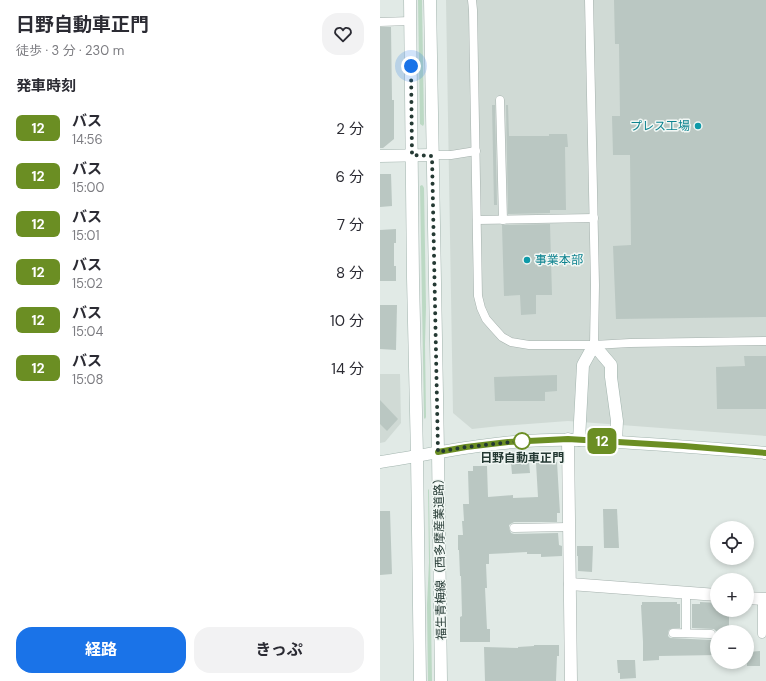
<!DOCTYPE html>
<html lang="ja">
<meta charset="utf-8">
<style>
:root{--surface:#fff;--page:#f2f2f3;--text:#2b2b33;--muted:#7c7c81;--accent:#1a73e8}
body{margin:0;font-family:"DM Sans","Noto Sans JP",sans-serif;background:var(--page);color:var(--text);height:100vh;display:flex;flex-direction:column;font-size:15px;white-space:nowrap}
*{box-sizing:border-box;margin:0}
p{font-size:13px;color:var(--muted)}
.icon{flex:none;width:22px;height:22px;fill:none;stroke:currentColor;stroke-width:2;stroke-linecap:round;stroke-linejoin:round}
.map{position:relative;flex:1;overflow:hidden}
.panel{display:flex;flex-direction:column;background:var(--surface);width:380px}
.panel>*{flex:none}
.badge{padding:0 8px;border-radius:6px;font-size:14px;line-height:26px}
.tools{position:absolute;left:330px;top:521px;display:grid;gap:8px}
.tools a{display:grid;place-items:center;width:44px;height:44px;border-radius:50%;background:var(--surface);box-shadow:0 2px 6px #0003;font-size:20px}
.you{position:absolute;width:20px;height:20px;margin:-10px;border:3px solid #fff;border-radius:50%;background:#1a73e8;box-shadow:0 0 0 6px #1a73e833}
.map>.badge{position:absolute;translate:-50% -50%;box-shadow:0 0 0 2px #fff}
h2{padding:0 16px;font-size:15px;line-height:36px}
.round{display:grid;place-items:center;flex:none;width:42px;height:42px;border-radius:16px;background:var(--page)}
.overview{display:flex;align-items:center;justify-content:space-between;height:68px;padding:0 16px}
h1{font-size:19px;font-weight:700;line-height:30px}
.button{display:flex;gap:8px;margin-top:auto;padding:8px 16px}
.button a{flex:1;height:46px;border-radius:16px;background:var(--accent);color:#fff;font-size:16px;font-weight:700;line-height:46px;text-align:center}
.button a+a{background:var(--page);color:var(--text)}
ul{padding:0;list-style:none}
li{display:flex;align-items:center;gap:12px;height:48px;padding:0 16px}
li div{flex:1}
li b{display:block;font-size:15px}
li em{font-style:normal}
li .badge{min-width:44px;font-weight:700;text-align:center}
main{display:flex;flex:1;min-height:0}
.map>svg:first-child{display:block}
</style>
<main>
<section class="panel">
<div class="overview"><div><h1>日野自動車正門</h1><p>徒歩 · 3 分 · 230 m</p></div><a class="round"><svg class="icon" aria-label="heart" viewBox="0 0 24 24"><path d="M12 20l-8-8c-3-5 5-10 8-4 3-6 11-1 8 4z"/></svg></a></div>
<h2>発車時刻</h2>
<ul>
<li><span class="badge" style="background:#6b8e23;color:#fff">12</span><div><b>バス</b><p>14:56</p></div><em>2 分</em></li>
<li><span class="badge" style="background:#6b8e23;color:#fff">12</span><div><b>バス</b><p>15:00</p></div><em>6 分</em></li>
<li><span class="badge" style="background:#6b8e23;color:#fff">12</span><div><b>バス</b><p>15:01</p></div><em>7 分</em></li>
<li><span class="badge" style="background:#6b8e23;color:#fff">12</span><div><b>バス</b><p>15:02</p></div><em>8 分</em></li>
<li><span class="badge" style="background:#6b8e23;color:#fff">12</span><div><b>バス</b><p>15:04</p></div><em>10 分</em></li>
<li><span class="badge" style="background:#6b8e23;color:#fff">12</span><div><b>バス</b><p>15:08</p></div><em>14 分</em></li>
</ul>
<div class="button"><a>経路</a><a>きっぷ</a></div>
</section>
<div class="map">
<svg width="386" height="681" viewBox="0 0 386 681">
<rect width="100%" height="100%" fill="#e1eae6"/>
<g fill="#d0dad5">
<path d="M 66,0 L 386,0 L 386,436 L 188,421 L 120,426 L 92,429 L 73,413 Z"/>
<path d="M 0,374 L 20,374 L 21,423 L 5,442 L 0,443 Z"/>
</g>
<g fill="#bcd9c4">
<path d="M 38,0 L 42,0 L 44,124 L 43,126 L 40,124 Z"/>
<path d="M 40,186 L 42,185 L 43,186 L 44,188 L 46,307 L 45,344 L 46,417 L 45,419 L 44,418 Z"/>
<path d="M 48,489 L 49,490 L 52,681 L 48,681 L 47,605 L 49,562 Z"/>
</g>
<g fill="#bac7c2">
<path d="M 234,0 L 386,0 L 386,317 L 236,319 L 233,246 L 251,245 L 250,155 L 233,155 L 232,116 L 240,116 L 239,44 L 235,44 Z"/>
<path d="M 0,27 L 11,27 L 12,100 L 14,100 L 14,139 L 3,148 L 0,148 Z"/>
<path d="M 112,105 L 115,105 L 117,205 L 114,205 Z"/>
<path d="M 126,105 L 128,105 L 129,136 L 169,136 L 169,134 L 187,134 L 188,147 L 185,147 L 186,210 L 170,210 L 170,213 L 128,214 Z"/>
<path d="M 0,174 L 11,174 L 12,206 L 0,207 Z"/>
<path d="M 170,224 L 172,295 L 156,295 L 156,314 L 141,315 L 140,295 L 124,296 L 122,225 Z"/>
<path d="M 16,229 L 16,243 L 14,243 L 14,266 L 16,266 L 16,281 L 0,281 L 0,230 Z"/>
<path d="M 0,305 L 17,305 L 16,350 L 0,349 Z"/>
<path d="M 364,356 L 386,356 L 386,409 L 337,409 L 336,367 L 365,366 Z"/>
<path d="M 177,375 L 177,391 L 165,392 L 165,401 L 115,401 L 114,377 Z"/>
<path d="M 0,400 L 18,419 L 7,431 L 0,424 Z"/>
<path d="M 149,462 L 150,473 L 132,474 L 131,463 Z"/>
<path d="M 177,462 L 180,513 L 177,513 L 177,522 L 134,522 L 129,525 L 129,528 L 131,533 L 134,534 L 178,533 L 179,545 L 182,546 L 182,556 L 161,557 L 161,554 L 147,554 L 147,552 L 109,554 L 109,564 L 106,564 L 107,588 L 105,588 L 107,629 L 110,629 L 110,642 L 80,642 L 80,617 L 82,616 L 81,576 L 80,576 L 79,550 L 78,550 L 78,535 L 83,535 L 82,521 L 84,521 L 83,504 L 89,504 L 88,471 L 93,471 L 93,466 L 107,466 L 108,497 L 133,495 L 133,498 L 158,497 L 156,463 Z"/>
<path d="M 223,509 L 237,509 L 239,548 L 224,548 Z"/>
<path d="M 0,511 L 10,511 L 12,574 L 0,575 Z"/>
<path d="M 197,546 L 213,546 L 212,572 L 198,571 L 198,556 L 197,556 Z"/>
<path d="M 262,602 L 297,602 L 297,604 L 300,604 L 300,628 L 293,628 L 289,630 L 288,633 L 288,636 L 290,638 L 331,640 L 335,637 L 336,634 L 336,631 L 334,629 L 312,628 L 312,604 L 320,604 L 320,602 L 337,603 L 337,610 L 349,610 L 349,632 L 337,632 L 337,655 L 279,656 L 279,660 L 263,661 L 263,642 L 261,605 L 262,605 Z"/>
<path d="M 154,645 L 179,645 L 179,656 L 177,656 L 176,681 L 105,681 L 104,647 L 138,648 L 138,647 L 154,646 Z"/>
<path d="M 380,651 L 380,666 L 367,666 L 367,652 Z"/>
<path d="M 237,660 L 255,660 L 256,678 L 240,679 L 240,673 L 238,673 Z"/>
</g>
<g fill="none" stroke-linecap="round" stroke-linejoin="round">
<defs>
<g id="lane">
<path d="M 92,0 L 93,10 C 94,105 97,201 98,296 L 101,308 L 106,319 L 113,327 L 122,337 L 131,342 L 149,345 L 214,345 L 250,343 L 386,341"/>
<path d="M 209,0 L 215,285 L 214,345"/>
<path d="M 0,22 L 30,21"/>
<path d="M 120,100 L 123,220"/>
<path d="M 52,155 L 71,155 L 96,151"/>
<path d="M 97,220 L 214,218"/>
<path d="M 134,528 L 188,527"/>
<path d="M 382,599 L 382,634"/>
<path d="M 293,633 L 331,634"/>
<path d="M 306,633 L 306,593"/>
</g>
<g id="street">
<path d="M 188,439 L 191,681"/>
<path d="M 190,584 L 337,595"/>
<path d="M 367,598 L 386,599"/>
</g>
<g id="secondary">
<path d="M 30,0 L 33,278 L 37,456 L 40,681"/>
<path d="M 50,0 L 58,452 L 61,681"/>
<path d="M 0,156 L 52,155"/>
<path d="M 199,440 L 203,365 L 214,345 L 231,365 L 231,377 L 237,421 L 236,442"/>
<path d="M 0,462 C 57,453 113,441 171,440 C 198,439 226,441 253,443 C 297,446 342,449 386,453"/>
</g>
</defs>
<use href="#lane" stroke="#a5b1ad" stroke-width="9"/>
<use href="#street" stroke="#a5b1ad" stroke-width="13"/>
<use href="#secondary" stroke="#a2b4ae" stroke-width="13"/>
<use href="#lane" stroke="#fff" stroke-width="8"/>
<use href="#street" stroke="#fff" stroke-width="12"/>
<use href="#secondary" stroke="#fff" stroke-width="12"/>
</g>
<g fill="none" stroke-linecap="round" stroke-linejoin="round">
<defs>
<path id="line" d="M 58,452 L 86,447 L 128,442 L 188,439 L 304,446 L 386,453"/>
</defs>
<use href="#line" stroke="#fff" stroke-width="9"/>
<use href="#line" stroke="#6b8e23" stroke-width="6"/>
<path stroke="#243933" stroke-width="4" stroke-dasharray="0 7.2" d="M 31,66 L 32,155 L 52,156 L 58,452 L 86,447 L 142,441"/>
</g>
<g fill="#0f9aa8" stroke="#f1f7f4" stroke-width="1.5">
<circle cx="318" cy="126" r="4"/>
<circle cx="147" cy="260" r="4"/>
</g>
<circle fill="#fff" stroke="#6b8e23" stroke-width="2" cx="142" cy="441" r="8"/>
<g text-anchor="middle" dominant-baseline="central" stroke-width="3" stroke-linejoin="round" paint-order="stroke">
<g font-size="12" fill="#0d838f" stroke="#f1f7f4" text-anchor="end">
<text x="310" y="126">プレス工場</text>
<text x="155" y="260" text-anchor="start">事業本部</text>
</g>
<g font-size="12" font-weight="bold" fill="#243933" stroke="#f1f7f4">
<text x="142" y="458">日野自動車正門</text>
</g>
<g font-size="12" fill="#243933" stroke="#f1f7f4">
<text transform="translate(60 556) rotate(-91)">福生青梅線（西多摩産業道路）</text>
</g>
</g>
</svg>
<div class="tools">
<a><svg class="icon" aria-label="locate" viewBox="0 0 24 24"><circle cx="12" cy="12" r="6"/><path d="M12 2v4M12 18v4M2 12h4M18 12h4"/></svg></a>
<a>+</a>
<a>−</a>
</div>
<div class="you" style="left:31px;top:66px"></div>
<b class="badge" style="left:222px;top:441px;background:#6b8e23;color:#fff">12</b>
</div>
</main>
